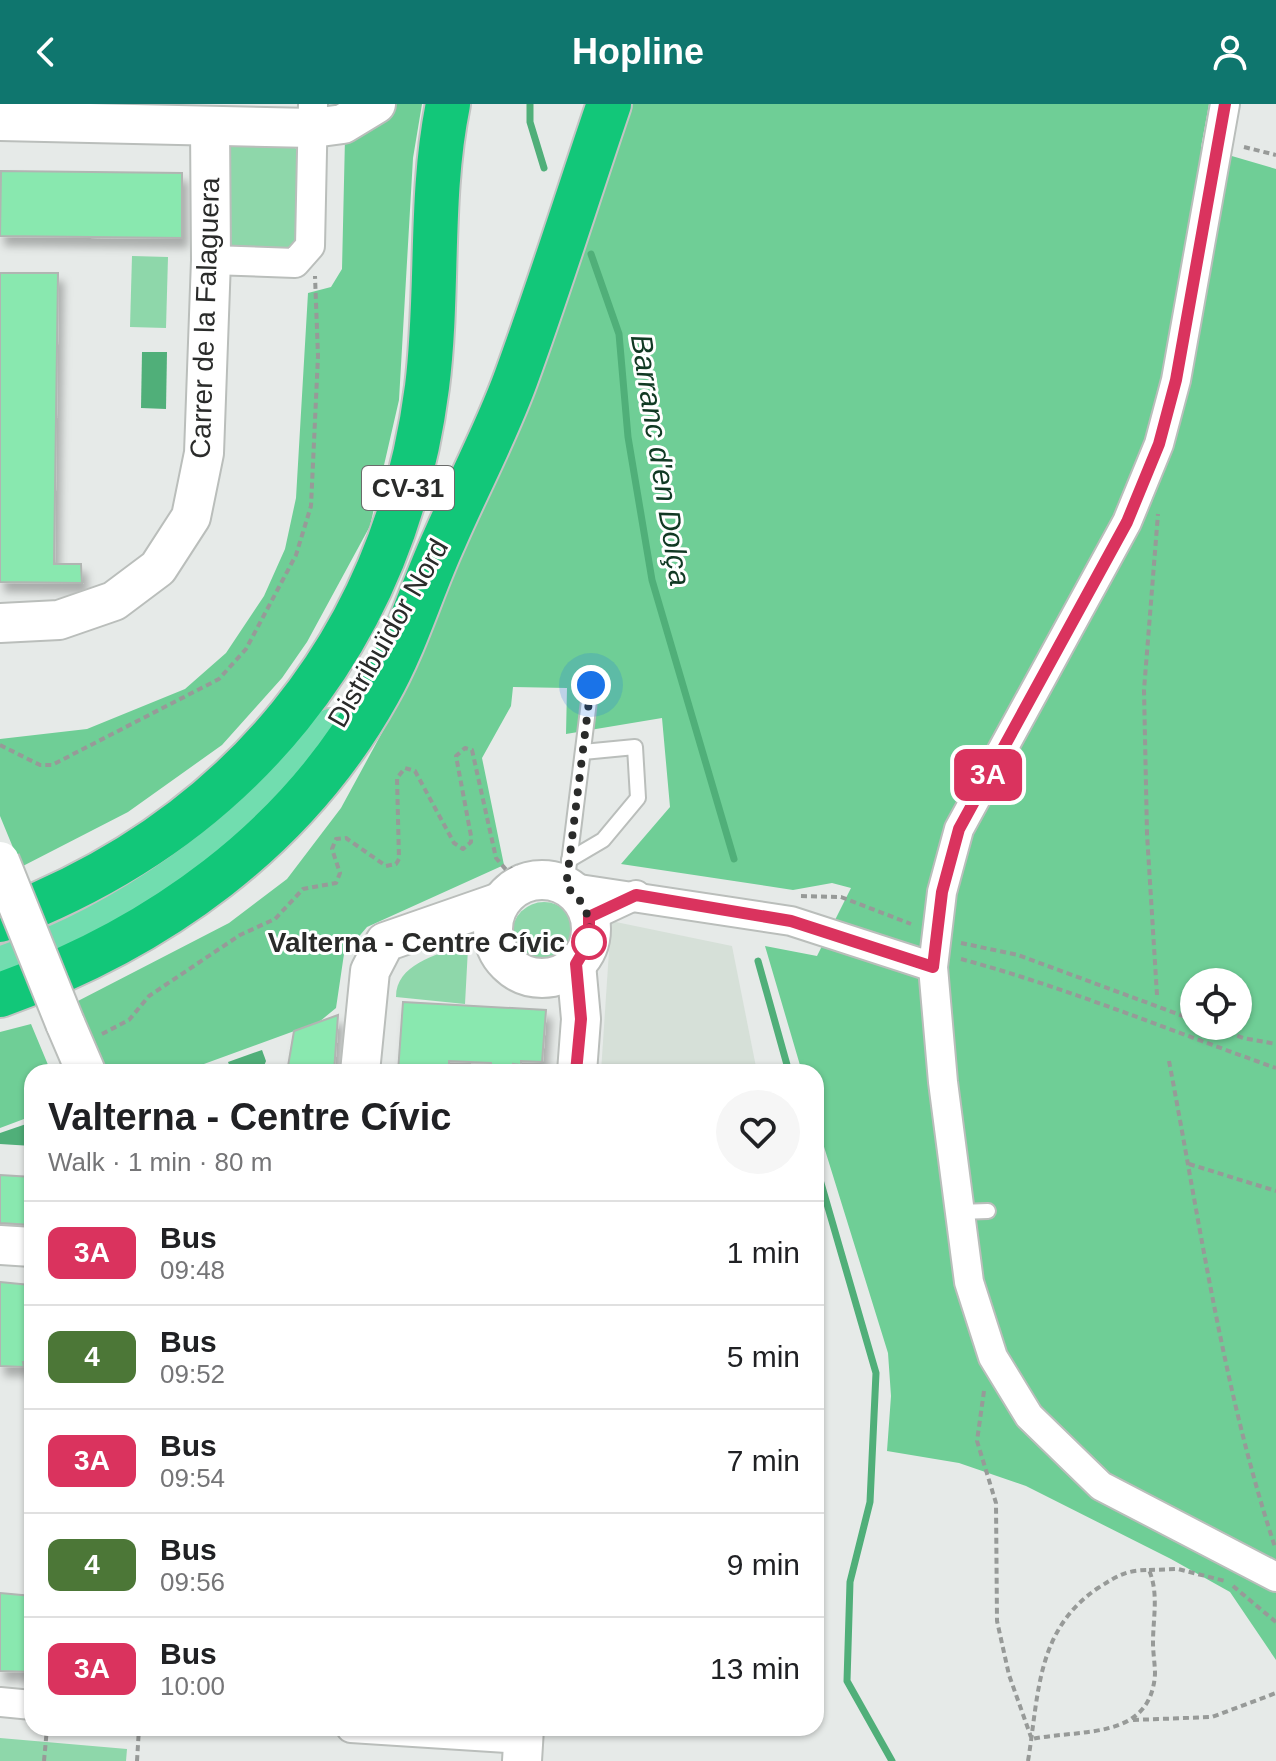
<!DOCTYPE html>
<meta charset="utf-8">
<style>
:root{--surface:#fff;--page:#f6f6f6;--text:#202124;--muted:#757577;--line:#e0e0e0;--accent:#0f766e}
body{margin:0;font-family:Helvetica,sans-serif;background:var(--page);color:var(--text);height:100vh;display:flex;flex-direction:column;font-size:30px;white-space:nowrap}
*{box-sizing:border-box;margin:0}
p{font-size:26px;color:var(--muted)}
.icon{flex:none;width:44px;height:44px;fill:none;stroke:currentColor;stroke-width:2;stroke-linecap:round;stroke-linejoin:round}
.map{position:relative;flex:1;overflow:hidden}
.drawer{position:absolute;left:24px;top:960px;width:800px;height:672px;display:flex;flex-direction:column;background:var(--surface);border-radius:24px;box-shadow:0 2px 6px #0004}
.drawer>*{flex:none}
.badge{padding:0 16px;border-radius:12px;font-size:28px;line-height:52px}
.tools{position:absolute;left:1180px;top:864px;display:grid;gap:16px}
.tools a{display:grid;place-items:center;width:72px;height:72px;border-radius:50%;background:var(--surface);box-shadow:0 2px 6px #0004;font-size:40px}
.you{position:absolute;width:40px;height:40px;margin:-20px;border:6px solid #fff;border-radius:50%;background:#1a73e8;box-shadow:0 0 0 12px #1a73e833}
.map>.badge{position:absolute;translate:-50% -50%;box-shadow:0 0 0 4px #fff}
.round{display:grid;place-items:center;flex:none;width:84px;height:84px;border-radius:42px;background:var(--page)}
.head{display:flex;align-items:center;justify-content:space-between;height:136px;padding:0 24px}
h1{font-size:38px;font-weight:800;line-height:60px}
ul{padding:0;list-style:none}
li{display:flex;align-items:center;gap:24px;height:104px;padding:0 24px;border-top:2px solid var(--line)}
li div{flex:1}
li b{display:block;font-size:30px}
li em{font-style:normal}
li .badge{min-width:88px;font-weight:700;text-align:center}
header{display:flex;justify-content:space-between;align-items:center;height:104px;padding:0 24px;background:var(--accent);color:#fff;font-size:36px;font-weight:800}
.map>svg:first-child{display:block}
</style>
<header><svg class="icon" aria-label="back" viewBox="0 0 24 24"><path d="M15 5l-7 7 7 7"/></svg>Hopline<svg class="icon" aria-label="person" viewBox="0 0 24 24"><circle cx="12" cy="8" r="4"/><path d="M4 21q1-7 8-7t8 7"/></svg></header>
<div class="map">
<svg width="1276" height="1657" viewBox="0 0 1276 1657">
<defs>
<filter id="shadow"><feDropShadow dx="5" dy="9" stdDeviation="4" flood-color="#0004"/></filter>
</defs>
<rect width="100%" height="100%" fill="#e6eae8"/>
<path fill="#d6e0d8" d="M 611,817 L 732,842 L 757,968 L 601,968 Z"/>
<g fill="#8ed7aa">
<path d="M 234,40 L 292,40 L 297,46 L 300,134 L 292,148 L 227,143 L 229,44 Z"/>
<path d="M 132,152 L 168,153 L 166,224 L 130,223 Z"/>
<circle cx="544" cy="830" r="32"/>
<path d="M 461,841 L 468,844 L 465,900 L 396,893 C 396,860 436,852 461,841 Z"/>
<path d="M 0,1634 L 127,1645 L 126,1657 L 0,1657 Z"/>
</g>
<g fill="#6fce96" fill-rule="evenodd">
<path d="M 386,0 L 422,0 L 413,54 L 399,296 L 370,422 L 307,538 L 282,574 L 222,641 L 128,708 L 21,763 L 0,712 L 0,635 L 87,625 L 185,585 L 226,549 L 264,492 L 285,445 L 296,394 L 308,189 L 331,183 L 342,165 L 345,34 Z"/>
<path d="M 629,0 L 1209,0 L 1201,43 L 1276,65 L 1276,1556 L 1230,1488 L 1171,1455 L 1026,1382 L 959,1359 L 887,1347 L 891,1292 L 888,1249 L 816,1017 L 816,968 L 802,968 L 765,842 L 817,852 L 851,784 L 832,779 L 793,786 L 621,760 L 670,703 L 662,614 L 566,630 L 567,584 L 513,583 L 511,602 L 482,654 L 504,761 L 367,823 L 344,850 L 336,904 L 319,918 L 182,968 L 104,968 L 76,898 L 229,819 L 287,775 L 341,704 L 402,592 ZM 1194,878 L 1238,878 L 1238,922 L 1194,922 Z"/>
<path d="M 31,920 L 51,968 L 32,968 L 32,1012 L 0,1024 L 0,928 Z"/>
</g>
<g fill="#50af79">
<path d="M 142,248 L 167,248 L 166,305 L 141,304 Z"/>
<path d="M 262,946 L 266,957 L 262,967 L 232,968 L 228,958 Z"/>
<path d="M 32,1018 L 32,1042 L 0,1040 L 0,1029 Z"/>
</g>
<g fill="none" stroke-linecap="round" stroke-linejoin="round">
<g stroke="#50af79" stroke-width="7">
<path d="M 530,0 L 530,18 L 544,64"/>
<path d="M 591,150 L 619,230 L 628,333 L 652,476 L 734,755"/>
<path d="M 758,857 L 789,968"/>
<path d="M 816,1062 L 876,1269 L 870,1398 L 850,1478 L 847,1577 L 892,1657"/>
</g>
</g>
<g fill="#89e8af" stroke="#b1b5b2" stroke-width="2" filter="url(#shadow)">
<path d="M 1,67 L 182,69 L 182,134 L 0,132 Z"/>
<path d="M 0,169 L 58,169 L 54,460 L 81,460 L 82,479 L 0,478 Z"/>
<path d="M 403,898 L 546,906 L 542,958 L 521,957 L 521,961 L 513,960 L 513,964 L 491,963 L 491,959 L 449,957 L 449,968 L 398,968 Z"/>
<path d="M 338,911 L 334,968 L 287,968 L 294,927 Z"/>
<path d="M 0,1071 L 32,1073 L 32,1121 L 0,1119 Z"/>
<path d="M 0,1178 L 30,1181 L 32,1187 L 32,1257 L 23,1258 L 24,1263 L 0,1262 Z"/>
<path d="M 0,1489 L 32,1492 L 32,1568 L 0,1567 Z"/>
</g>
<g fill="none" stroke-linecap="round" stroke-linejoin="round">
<defs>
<g id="lane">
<path d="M 569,756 L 603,736 L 638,694 L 635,643 L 583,648"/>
<path d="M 566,783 L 591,581"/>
<path d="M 959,1108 L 988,1107"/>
</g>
<g id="street">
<path d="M 1225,0 L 1176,276 L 1159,340 L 1127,418 L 959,725 L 942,788 L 933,863 L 943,978 L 969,1178 L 993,1253 L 1029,1312 L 1101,1382 L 1276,1473"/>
<path d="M 211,156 L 295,159 L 310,142 L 313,0"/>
<path d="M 566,783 L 791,817 L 933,863"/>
<path d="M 589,813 L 636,791"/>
<path d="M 0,1598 L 32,1601"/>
<path d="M 351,1624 L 523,1635"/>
</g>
<g id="secondary">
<path d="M 0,17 L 313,24 L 343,20 L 376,0"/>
<path d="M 0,519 L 59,516 L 114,497 L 158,464 L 191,413 L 204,349 L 211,156 L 210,22"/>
<circle cx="542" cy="825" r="49"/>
<path d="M 576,860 L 581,915 L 577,968"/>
<path d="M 65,919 L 86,968"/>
<path d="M 360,968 L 370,867 L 385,838 L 500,798"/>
<path d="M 0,1141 L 32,1143"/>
<path d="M 522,1657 L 524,1624"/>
</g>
<path id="primary" d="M 0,865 C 121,825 257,732 331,627"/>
<g id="highway">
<path d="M 0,816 C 238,726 394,538 427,283 C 439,189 429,93 448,0"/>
<path d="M 0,891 C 157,835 296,736 378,589 C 406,540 421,486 445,434 C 468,381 496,329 516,274 C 549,184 578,91 609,0"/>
</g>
</defs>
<use href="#lane" stroke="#babebb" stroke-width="18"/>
<use href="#street" stroke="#babebb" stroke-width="32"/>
<use href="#secondary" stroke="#babebb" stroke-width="42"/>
<use href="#primary" stroke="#c3c4c3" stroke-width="48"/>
<use href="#highway" stroke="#c3c4c3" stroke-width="48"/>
<g stroke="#979a98" stroke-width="4" stroke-dasharray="6 4" stroke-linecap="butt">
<path d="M 1244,43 L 1276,51"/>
<path d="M 0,641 L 40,661 L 52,661 L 219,575 L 246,545 L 296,451 L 311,402 L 318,252 L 315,172"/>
<path d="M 801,792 L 841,793 L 911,820"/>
<path d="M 961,839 L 1018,851 L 1194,916"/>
<path d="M 961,855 C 1068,884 1171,927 1276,964"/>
<path d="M 1157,891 L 1147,730 L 1144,586 L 1158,410"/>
<path d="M 1209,922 L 1243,934 L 1276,940"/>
<path d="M 102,930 L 129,916 L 149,892 L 240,831 L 275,815 L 303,785 L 336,779 L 340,769 L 332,745 L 336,735 L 346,734 L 386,762 L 396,760 L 399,755 L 397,674 L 405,664 L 415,667 L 454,739 L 463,745 L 471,738 L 471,732 L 456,652 L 465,644 L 472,646 L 496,754 L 508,768 L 514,763 L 547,767"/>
<path d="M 1169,957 C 1200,1119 1223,1286 1275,1443"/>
<path d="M 1189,1060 L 1276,1087"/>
<path d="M 984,1287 L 977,1337 L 996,1399 L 997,1517 L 1009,1571 L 1031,1633"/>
<path d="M 1149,1466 L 1178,1465 L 1225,1477"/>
<path d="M 1233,1482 L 1276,1518"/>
<path d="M 1133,1616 L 1212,1613 L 1276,1589"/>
<path d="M 44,1657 L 47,1624"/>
<path d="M 137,1657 L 139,1624"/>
<path d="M 1028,1657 C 1039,1590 1036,1526 1098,1484 C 1117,1472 1126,1466 1149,1466 C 1159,1490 1153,1513 1153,1539 C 1153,1549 1155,1560 1155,1570 C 1151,1637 1079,1625 1032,1635"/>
</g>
<use href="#lane" stroke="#fff" stroke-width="14"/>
<use href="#street" stroke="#fff" stroke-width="28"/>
<use href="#secondary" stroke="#fff" stroke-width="38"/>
<use href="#primary" stroke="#71ddaf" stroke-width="44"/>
<use href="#highway" stroke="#12c779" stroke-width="44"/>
<defs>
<path id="secondary-bridge" d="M 0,757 L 65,919"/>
</defs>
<use href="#secondary-bridge" stroke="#babebb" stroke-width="42" stroke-linecap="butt"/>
<use href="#secondary-bridge" stroke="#fff" stroke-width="38"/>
</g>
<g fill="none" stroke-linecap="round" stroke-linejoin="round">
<defs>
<path id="line" d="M 576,968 L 581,915 L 576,860 L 589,838 L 589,813 L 636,791 L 791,817 L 933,863 L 942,788 L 959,725 L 1127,418 L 1159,340 L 1176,276 L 1225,0"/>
</defs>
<use href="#line" stroke="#fff" stroke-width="18"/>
<use href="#line" stroke="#da335e" stroke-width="12"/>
<path stroke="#2a2b2a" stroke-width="8" stroke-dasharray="0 14.4" d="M 589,838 C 592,815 585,797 566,783 L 591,581"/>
</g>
<circle fill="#fff" stroke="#da335e" stroke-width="4" cx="589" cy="838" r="16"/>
<g text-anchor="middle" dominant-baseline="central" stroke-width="6" stroke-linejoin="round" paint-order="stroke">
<rect fill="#fff" stroke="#6a6b6a" stroke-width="2" x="362" y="362" width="92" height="44" rx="6"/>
<g font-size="26" font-weight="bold" fill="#2a2b2a">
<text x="408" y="384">CV-31</text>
</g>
<g font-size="28" fill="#2a2b2a" stroke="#fff">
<text transform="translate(205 214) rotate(-88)">Carrer de la Falaguera</text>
<text transform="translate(388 529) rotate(-60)">Distribuïdor Nord</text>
</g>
<g font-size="28" font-weight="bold" fill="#2a2b2a" stroke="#fff" text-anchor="end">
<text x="565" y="838">Valterna - Centre Cívic</text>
</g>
<g font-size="30" font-style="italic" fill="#103923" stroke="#fff">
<text transform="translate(661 356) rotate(81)">Barranc d'en Dolça</text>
</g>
</g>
</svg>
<div class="tools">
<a><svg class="icon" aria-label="locate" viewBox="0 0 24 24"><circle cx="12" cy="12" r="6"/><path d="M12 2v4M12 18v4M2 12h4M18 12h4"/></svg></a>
</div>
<div class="you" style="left:591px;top:581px"></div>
<b class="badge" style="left:988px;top:671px;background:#da335e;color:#fff">3A</b>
<section class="drawer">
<div class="head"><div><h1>Valterna - Centre Cívic</h1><p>Walk · 1 min · 80 m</p></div><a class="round"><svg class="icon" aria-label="heart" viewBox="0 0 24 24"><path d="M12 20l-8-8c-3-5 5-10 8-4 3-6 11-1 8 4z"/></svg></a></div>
<ul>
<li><span class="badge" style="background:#da335e;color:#fff">3A</span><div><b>Bus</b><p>09:48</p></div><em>1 min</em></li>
<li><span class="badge" style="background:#4c7737;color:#fff">4</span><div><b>Bus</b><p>09:52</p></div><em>5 min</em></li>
<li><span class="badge" style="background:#da335e;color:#fff">3A</span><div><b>Bus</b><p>09:54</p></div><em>7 min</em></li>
<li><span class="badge" style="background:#4c7737;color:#fff">4</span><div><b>Bus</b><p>09:56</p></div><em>9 min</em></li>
<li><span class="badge" style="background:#da335e;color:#fff">3A</span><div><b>Bus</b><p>10:00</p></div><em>13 min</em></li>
</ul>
</section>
</div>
